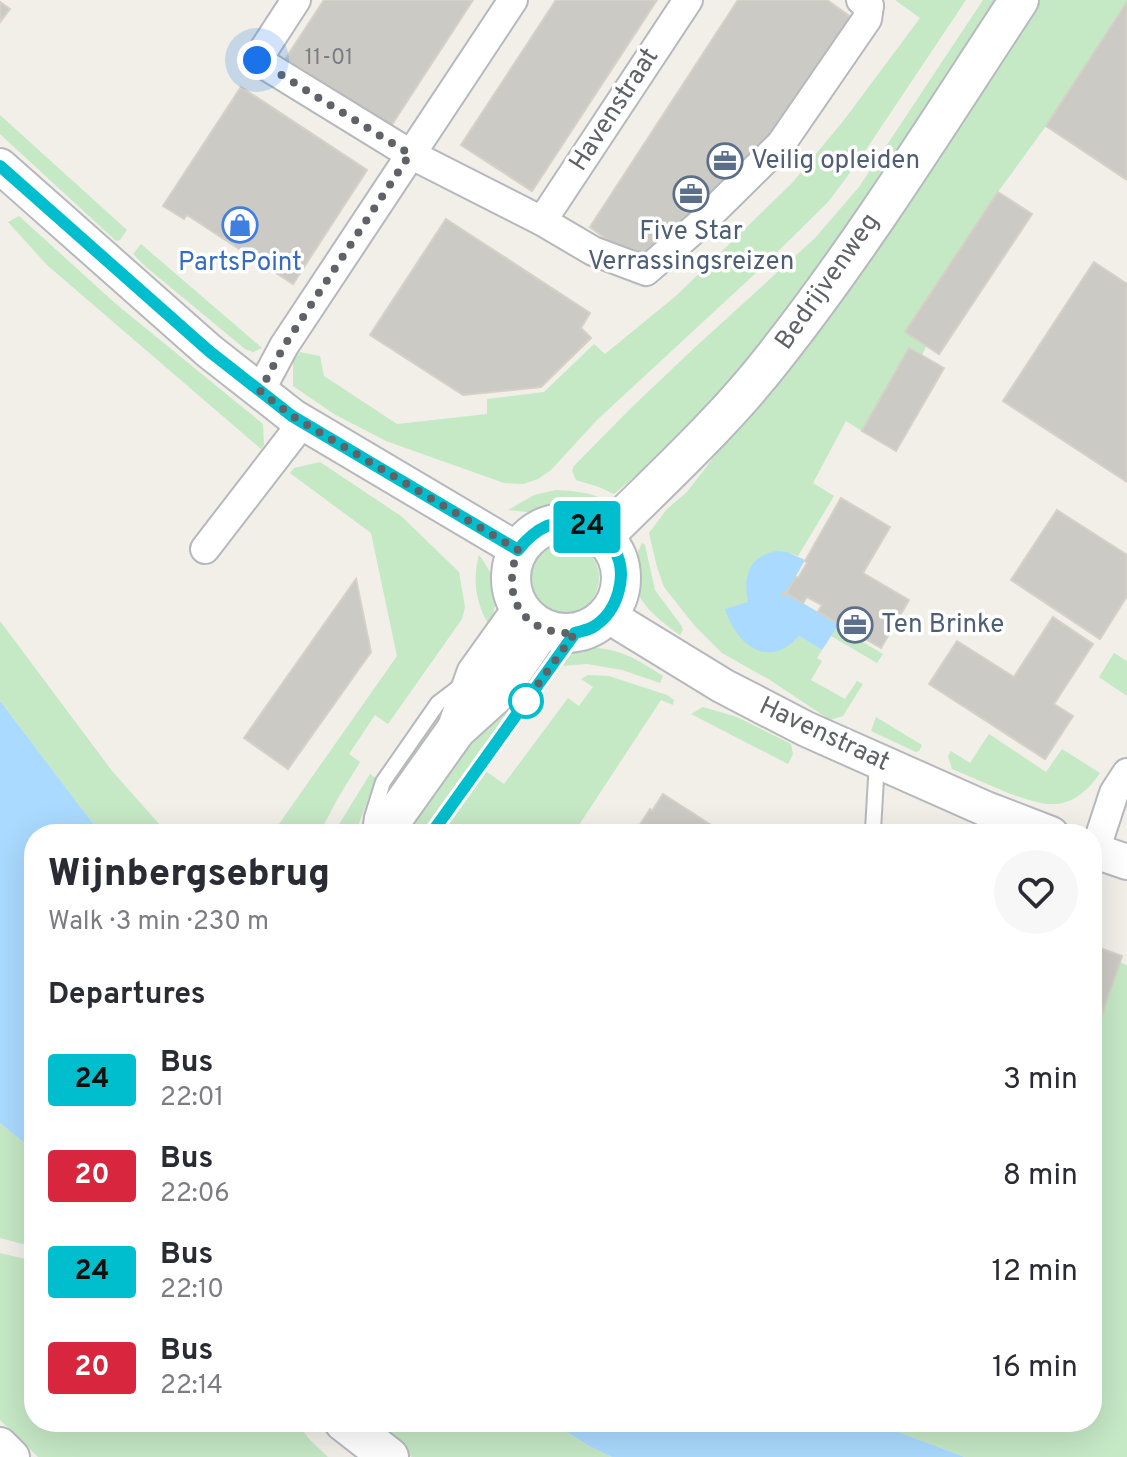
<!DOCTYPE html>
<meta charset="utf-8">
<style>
:root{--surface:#fff;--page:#f7f7f7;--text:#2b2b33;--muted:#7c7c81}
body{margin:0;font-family:Overpass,sans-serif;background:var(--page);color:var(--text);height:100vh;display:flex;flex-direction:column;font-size:30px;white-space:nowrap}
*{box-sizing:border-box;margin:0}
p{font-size:26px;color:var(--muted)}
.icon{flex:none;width:44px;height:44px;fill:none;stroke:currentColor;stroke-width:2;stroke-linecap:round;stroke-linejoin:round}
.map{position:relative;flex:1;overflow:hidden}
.side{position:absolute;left:24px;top:824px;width:1078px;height:608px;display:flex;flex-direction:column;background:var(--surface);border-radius:32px;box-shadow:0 8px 32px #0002}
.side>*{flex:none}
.badge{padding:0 16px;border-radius:6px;font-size:28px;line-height:52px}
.you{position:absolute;width:40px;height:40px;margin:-20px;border:6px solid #fff;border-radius:50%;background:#1a73e8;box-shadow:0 0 0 12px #1a73e833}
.map>.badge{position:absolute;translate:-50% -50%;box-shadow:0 0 0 4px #fff}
h2{padding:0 24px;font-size:30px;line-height:72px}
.round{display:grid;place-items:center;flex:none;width:84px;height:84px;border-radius:42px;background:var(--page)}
.summary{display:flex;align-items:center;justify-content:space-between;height:136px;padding:0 24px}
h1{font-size:38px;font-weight:800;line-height:60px}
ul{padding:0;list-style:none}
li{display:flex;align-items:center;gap:24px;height:96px;padding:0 24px}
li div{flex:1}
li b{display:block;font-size:30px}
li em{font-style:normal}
li .badge{min-width:88px;font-weight:700;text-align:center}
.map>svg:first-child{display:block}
</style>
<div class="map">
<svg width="1127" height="1457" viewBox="0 0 1127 1457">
<rect width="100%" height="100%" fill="#f1efe8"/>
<g fill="#c5e8c5">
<path d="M 895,0 L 966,0 L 855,166 L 828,202 L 758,271 L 597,420 L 551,470 L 538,479 L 523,484 L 504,483 L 386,441 L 334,414 L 293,386 L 293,361 L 300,352 L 320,356 L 324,376 L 397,424 L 487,414 L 487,399 L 544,392 L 594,344 L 605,354 L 677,295 L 793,182 L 844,120 L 920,18 Z"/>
<path d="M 983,0 L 1003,0 L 910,140 L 736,382 L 698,423 L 614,494 L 599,487 L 576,480 L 572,471 L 574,466 L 630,409 L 691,351 L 815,238 L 859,187 Z"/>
<path d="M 1039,0 L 1127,0 L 1127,2 L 1046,126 L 998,192 L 922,355 L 909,348 L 862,431 L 846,421 L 813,483 L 834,496 L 798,556 L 787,552 L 769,553 L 794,641 L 799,636 L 822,650 L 817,658 L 822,661 L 811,680 L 845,699 L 857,681 L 863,684 L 843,716 L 830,720 L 770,680 L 722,653 L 694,625 L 664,587 L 657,567 L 649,533 L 667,509 L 687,492 L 866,260 Z"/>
<path d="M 0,115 L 127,230 L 120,240 L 116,241 L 0,134 Z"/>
<path d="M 19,216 L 116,304 L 263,424 L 264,445 L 261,449 L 47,265 L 8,222 Z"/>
<path d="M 141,244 L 262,348 L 253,352 L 245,349 L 146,267 L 133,254 Z"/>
<path d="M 320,462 L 401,516 L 459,572 L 465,607 L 462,619 L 388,724 L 375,715 L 349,754 L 360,762 L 338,798 L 319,834 L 272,834 L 397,656 L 371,533 L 290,473 L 294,468 Z"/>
<path d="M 556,490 C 573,491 590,492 605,500 L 584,509 L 562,509 L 535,513 L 508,510 L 534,495 Z"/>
<circle cx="562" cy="578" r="37"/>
<path d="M 642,543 L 645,545 L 655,590 L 681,625 L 683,630 L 680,635 C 645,610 620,587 642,543 Z"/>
<path d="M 479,555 C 497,578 499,599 490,627 C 476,604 472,581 479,555 Z"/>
<path d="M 0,621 L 112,771 L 168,834 L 101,834 L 0,701 Z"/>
<path d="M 837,627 L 883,654 L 877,663 L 831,636 Z"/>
<path d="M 585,647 C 622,649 633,657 663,676 L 660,683 L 622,670 L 587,664 L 561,666 C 567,656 573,649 585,647 Z"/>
<path d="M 1114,653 L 1127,661 L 1127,696 L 1099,677 Z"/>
<path d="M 531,668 L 537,672 L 422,834 L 399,834 L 465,743 Z"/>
<path d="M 588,675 L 609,676 L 667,695 L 674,700 L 673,705 L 661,700 L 573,834 L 439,834 L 484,770 L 504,784 L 568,698 L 579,706 L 593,687 L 581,679 Z"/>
<path d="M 703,707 L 737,717 L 791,744 L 793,754 L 788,764 L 691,714 Z"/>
<path d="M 876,717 L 922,745 L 919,751 L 916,752 L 871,731 Z"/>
<path d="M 989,734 L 1046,772 L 1062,749 L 1100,773 C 1090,788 1075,803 1055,804 C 1029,806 978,779 952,769 L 948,756 L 951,751 L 970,763 Z"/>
<path d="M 370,774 L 376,778 L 355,834 L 333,834 Z"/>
<path d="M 1092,953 L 1127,965 L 1127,1457 L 965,1457 L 871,1422 L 1092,1422 Z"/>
<path d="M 0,1123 L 34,1151 L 34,1247 L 0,1238 Z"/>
<path d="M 0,1253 L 34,1261 L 34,1422 L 296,1422 L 310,1440 L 328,1457 L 38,1457 L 0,1420 Z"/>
<path d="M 367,1422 L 551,1422 L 589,1446 L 612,1457 L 412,1457 Z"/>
</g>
<g fill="#aadaff">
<path d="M 777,551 L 787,552 L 805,560 L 787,592 L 783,593 L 783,595 L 787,594 L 839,624 L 822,650 L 799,636 C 768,671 736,644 725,609 L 748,602 C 743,577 748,556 777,551 Z"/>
<path d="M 0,701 L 101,834 L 34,834 L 34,1151 L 0,1123 Z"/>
<path d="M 551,1422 L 871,1422 L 965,1457 L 612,1457 L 589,1446 Z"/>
</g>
<g fill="#cccac5" stroke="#d6d1c6" stroke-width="2">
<path d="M 324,0 L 473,0 L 387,132 L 282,64 Z"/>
<path d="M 556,0 L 657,0 L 532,191 L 461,145 Z"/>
<path d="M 738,0 L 827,0 L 855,20 L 770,141 L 643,266 L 590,227 Z"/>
<path d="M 0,2 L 10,9 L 0,22 Z"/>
<path d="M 1127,2 L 1127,180 L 1046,126 Z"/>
<path d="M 241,87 L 367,170 L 293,284 L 187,215 L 184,219 L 163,206 Z"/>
<path d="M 998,192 L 1032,214 L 939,354 L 905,332 Z"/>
<path d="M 446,219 L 590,313 L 581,328 L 591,338 L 541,387 L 463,395 L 370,335 Z"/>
<path d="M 1094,262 L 1127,284 L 1127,482 L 1003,401 Z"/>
<path d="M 909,348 L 944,368 L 896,451 L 862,431 Z"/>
<path d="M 841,498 L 890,527 L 863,573 L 909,600 L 881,648 L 818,612 L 822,605 L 807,597 L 803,603 L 787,594 L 783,596 L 783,593 L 787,592 L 796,577 L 798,578 L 807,563 L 805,561 Z"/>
<path d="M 1057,510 L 1127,555 L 1127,596 L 1100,639 L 1011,580 Z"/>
<path d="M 356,579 L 371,652 L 288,769 L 244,738 Z"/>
<path d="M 1053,617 L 1093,644 L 1054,704 L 1073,716 L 1045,759 L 929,684 L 957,641 L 1014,677 Z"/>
<path d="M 663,794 L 725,834 L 634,834 L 650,809 L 652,811 Z"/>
<path d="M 1092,945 L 1122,956 L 1092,1042 Z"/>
</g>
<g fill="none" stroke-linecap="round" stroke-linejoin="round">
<defs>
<g id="service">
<path d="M 877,761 L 873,830 L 880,834"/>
<path d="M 370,832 L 372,817 L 383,782 L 438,703 L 463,684"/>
<path d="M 431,834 L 575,633"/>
</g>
<g id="minor">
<path d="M 296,0 L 257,60 L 410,154 L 542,221 L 593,251 L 646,271 L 698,226 L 781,144 L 867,19 L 869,6 L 861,0"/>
<path d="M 542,221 L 688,0"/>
<path d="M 260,391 L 284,346 L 513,0"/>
<path d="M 205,549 L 303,422"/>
<path d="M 1095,851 L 1114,793 L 1127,773"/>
</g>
<g id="tertiary">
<path d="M 0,166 L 209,351 L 292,416 L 518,550"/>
<path d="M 607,615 L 723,686 L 806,729 L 986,809 L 1051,834"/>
<path d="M 1092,850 L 1127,862"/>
<path d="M 0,1445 L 12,1457"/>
</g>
<g id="secondary">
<circle cx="566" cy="578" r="55"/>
<path d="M 603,537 C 662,478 724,422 775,356 C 864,243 940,120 1019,0"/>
<path d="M 457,728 L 476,674 L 521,611"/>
<path d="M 382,834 L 456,730 L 499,691 L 542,629"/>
<path d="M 344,1422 L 389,1457"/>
</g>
</defs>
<use href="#service" stroke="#b5b8bc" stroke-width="18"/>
<use href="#minor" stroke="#b5b8bc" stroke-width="32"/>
<use href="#tertiary" stroke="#b5b8bc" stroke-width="38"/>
<use href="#secondary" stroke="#b6babf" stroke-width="42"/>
<use href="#service" stroke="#fff" stroke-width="14"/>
<use href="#minor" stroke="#fff" stroke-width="28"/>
<use href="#tertiary" stroke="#fff" stroke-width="34"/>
<use href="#secondary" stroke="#fff" stroke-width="38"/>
</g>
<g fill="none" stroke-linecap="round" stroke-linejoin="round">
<defs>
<path id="line" d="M 0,166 L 209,351 L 292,416 L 518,550 C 526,540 535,531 547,526 C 570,518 601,527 614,549 C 629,574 618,612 593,627 C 588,630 581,631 575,633 L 431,834"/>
</defs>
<use href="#line" stroke="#fff" stroke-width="18"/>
<use href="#line" stroke="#00becd" stroke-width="12"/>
<path stroke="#5f6368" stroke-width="8" stroke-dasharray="0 14.4" d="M 257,60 L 410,154 L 284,346 L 260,391 L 292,416 L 518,550 C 500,598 523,635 575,633 L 526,701"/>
</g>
<defs>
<symbol id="office-ring" viewBox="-11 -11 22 22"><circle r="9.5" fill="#fff" stroke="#5c6f8a" stroke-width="1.5"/><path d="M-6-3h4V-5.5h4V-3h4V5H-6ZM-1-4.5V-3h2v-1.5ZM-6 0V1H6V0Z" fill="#5c6f8a"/></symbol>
<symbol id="shop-ring" viewBox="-11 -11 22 22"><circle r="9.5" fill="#fff" stroke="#3f7fe0" stroke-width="1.5"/><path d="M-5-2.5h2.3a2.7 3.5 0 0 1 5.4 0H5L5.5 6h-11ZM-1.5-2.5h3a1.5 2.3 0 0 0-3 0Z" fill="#3f7fe0"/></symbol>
</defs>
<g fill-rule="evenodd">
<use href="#office-ring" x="705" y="141" width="40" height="40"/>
<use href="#office-ring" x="671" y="174" width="40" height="40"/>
<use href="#shop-ring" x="220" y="205" width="40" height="40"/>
<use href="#office-ring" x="835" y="605" width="40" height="40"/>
</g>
<circle fill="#fff" stroke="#00becd" stroke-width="4" cx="526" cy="701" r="16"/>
<g text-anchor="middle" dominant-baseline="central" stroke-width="7" stroke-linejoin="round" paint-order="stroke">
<g font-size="22" fill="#7a7d7f">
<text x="329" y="58">11-01</text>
</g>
<g font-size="26" fill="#5f6368" stroke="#fff">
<text transform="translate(615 110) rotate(-57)">Havenstraat</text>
<text transform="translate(828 282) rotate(-55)">Bedrijvenweg</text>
<text transform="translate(824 735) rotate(25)">Havenstraat</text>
</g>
<g font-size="26" fill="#4e5e75" stroke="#fff" text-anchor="start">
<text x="751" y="161">Veilig opleiden</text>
<text x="691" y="232" text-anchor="middle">Five Star<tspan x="691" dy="30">Verrassingsreizen</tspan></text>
<text x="881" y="625">Ten Brinke</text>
</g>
<g font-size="26" fill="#366cbe" stroke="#fff">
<text x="240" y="263">PartsPoint</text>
</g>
</g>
</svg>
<div class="you" style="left:257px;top:60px"></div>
<b class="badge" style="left:587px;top:527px;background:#00becd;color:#111">24</b>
<section class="side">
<div class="summary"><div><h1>Wijnbergsebrug</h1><p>Walk · 3 min · 230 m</p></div><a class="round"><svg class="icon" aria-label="heart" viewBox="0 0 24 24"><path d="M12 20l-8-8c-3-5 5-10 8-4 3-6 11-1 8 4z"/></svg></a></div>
<h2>Departures</h2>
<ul>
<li><span class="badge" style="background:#00becd;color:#111">24</span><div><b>Bus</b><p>22:01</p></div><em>3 min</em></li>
<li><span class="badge" style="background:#d7263d;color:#fff">20</span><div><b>Bus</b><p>22:06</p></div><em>8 min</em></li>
<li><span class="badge" style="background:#00becd;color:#111">24</span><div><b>Bus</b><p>22:10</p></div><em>12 min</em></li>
<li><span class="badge" style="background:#d7263d;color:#fff">20</span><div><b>Bus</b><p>22:14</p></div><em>16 min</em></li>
</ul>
</section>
</div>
